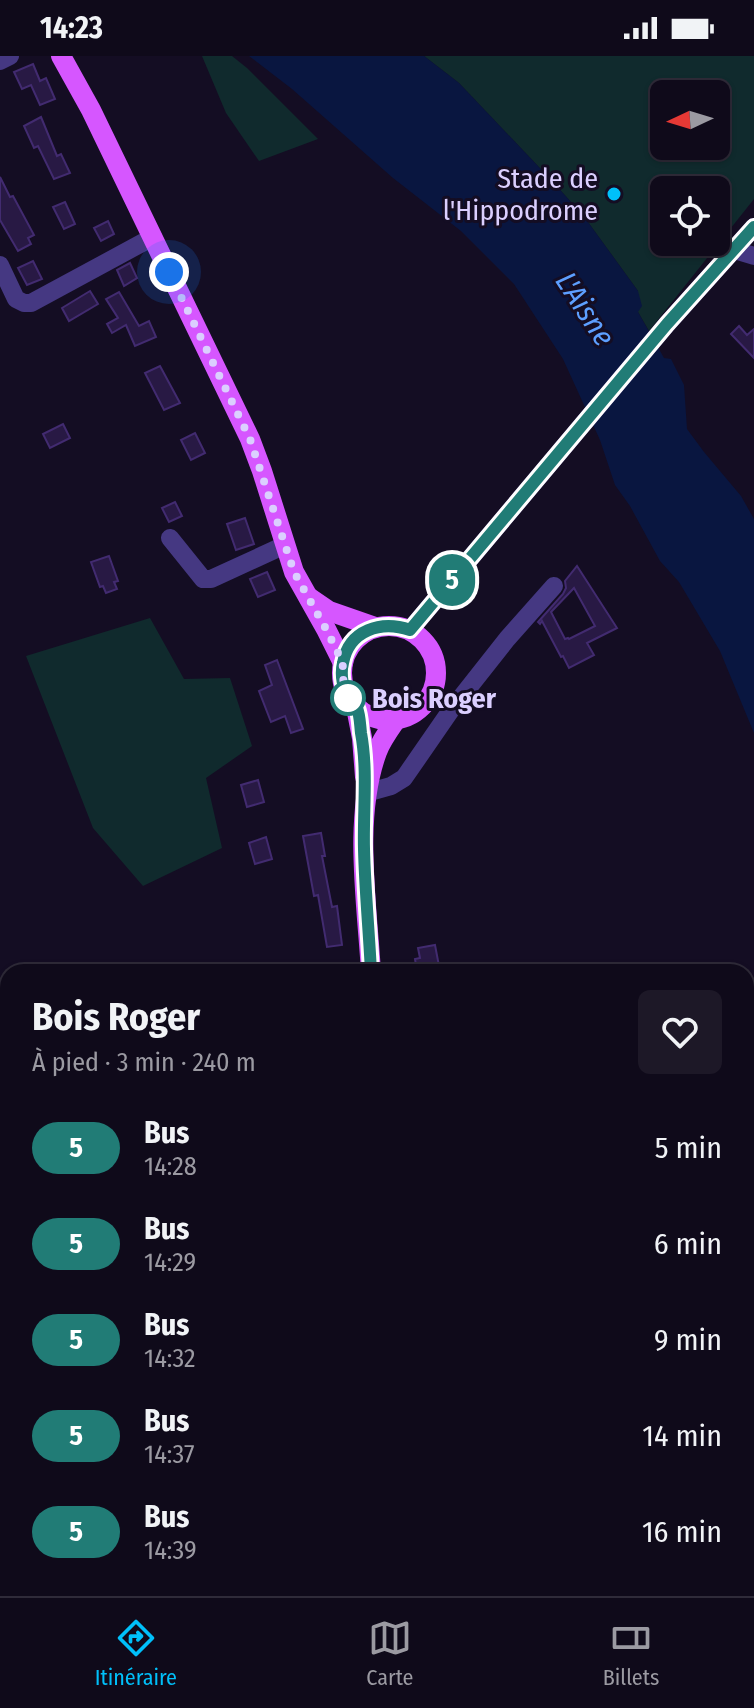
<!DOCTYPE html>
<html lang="fr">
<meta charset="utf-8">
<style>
:root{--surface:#0f0a1a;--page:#1d1827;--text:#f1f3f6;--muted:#9b9aa2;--line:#2f2b39;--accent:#00c0fa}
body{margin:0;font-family:"Fira Sans Condensed",sans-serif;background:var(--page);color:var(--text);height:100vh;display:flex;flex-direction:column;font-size:30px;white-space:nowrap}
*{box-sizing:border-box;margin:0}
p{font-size:26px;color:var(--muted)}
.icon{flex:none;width:44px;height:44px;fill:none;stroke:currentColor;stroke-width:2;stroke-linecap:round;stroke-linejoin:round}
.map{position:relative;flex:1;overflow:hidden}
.drawer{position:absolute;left:0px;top:908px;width:754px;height:632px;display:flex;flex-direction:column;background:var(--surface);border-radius:24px 24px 0 0;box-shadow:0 2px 6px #0004,0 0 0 2px var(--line)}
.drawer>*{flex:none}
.badge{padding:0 16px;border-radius:26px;font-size:28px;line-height:52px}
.needle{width:52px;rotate:266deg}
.tools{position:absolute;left:650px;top:24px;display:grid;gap:16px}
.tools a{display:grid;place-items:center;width:80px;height:80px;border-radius:12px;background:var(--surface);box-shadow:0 2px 6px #0004,0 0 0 2px var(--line);font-size:40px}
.you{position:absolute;width:40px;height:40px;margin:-20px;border:6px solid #fff;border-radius:50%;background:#1a73e8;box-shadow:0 0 0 12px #1a73e833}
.map>.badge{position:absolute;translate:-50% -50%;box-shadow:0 0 0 4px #fff}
.round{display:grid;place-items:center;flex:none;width:84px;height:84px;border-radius:12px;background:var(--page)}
.head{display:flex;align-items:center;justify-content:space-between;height:136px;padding:0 32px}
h1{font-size:38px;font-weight:700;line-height:60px}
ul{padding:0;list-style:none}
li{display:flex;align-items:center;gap:24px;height:96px;padding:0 32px}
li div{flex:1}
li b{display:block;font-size:30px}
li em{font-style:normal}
li .badge{min-width:88px;font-weight:700;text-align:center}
.status{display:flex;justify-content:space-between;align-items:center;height:56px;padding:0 40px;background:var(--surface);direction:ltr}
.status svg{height:22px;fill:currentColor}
.dock{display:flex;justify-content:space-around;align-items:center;height:112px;border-top:2px solid var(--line);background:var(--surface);font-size:22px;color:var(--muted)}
.dock a{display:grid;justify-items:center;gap:4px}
.dock .active{color:var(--accent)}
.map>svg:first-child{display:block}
</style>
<div class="status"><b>14:23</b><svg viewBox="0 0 49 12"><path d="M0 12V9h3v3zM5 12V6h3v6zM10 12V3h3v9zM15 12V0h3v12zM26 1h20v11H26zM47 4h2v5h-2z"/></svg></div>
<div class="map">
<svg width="754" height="1540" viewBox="0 0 754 1540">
<rect width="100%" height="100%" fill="#140d23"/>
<g fill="#102a2d" fill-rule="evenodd">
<path d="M 202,0 L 232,0 L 247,12 L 318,83 L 259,105 L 226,57 Z"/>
<path d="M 424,0 L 754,0 L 754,143 L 649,275 L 638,256 L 638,235 L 585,162 L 554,127 L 459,27 ZM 664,38 L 716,38 L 716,90 L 664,90 ZM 664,134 L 716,134 L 716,186 L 664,186 Z"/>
<path d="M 150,562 L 184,623 L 230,622 L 252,690 L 206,722 L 222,792 L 143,830 L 93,772 L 26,600 Z"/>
</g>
<path fill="#091640" d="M 249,0 L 424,0 L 459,27 L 554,127 L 585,162 L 638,235 L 642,250 L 638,256 L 664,302 L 671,303 L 684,329 L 687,373 L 704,396 L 741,440 L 754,463 L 754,677 L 720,595 L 679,526 L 660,505 L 630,450 L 615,429 L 600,384 L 563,303 L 514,228 L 461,175 L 393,122 L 292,33 Z"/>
<g fill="#281944" stroke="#422b70" stroke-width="2" fill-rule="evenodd">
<path d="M 33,8 L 40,25 L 46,22 L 55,43 L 40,49 L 31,29 L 22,33 L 14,16 Z"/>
<path d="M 41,61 L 57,100 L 61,98 L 70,117 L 54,123 L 38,90 L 34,92 L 24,70 Z"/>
<path d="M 0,121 L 10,141 L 13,140 L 34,179 L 28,182 L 31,188 L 18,195 L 0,164 Z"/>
<path d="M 65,146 L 75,168 L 64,173 L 53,151 Z"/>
<path d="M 108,165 L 114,178 L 101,185 L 94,172 Z"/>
<path d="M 33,205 L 42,223 L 27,229 L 18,212 Z"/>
<path d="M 130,207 L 137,222 L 124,230 L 117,214 Z"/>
<path d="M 90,235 L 98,248 L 69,265 L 62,252 Z"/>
<path d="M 119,236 L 139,270 L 149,265 L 156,281 L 135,290 L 126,269 L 112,277 L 107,268 L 118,262 L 106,243 Z"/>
<path d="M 739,270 L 747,279 L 754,273 L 754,302 L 731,278 Z"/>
<path d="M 160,310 L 180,347 L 164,354 L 145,317 Z"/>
<path d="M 63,368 L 70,382 L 50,392 L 43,378 Z"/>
<path d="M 195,377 L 205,397 L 191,404 L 181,384 Z"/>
<path d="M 175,446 L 182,460 L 169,466 L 162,452 Z"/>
<path d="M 245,462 L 254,488 L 236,494 L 227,468 Z"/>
<path d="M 109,500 L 118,525 L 114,526 L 117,533 L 106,537 L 103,530 L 100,531 L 91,506 Z"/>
<path d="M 577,510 L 617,572 L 587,587 L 594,599 L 569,612 L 563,600 L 561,601 L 542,565 L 540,568 L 538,566 L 563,538 L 566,532 L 565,525 ZM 574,532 L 595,570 L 569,583 L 568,582 L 565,583 L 551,556 Z"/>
<path d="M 267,516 L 275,534 L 258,541 L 250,523 Z"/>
<path d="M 277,604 L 303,673 L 291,677 L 285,660 L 271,666 L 259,635 L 272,629 L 265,609 Z"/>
<path d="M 258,724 L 264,746 L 247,751 L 241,729 Z"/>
<path d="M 321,777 L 325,800 L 322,800 L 332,851 L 337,850 L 342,889 L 327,891 L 318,839 L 314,840 L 303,780 Z"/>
<path d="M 266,781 L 272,803 L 255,808 L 249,787 Z"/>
<path d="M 435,889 L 439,910 L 433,911 L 434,914 L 417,916 L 415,903 L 420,902 L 418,892 Z"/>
</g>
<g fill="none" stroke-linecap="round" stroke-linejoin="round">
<g stroke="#453882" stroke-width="18">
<path d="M 0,5 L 10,0"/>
<path d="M 734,194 L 754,200"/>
<path d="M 0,209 L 16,243 L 24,247 L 31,247 L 153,181"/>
<path d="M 170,482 L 203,523 L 211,523 L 285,489"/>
<path d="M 410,574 L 667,268 L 754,171"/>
<path d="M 366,737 L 391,730 L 404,722 L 451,654 L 507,583 L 554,530"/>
<path d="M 217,1540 L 219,1532"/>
</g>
<g stroke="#d656ff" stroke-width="20">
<path d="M 61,0 L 91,54 L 250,383 L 262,415 L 294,516 L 326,573 L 343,607"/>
<path d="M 310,542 L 329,555 L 375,571"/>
<circle cx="389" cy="617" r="47"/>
<path d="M 356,651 L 362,682 L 365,721"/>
<path d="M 371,916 C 367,847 353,761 377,696 C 381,685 389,674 396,664"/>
<path d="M 646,1532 L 649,1540"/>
</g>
</g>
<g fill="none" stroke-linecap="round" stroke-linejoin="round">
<defs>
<path id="line" d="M 371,916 C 369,875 365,834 364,793 C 363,754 368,715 361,677 C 360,669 360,659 357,652 C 355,649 351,646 349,643 C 343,633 340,619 343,607 C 349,574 381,564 410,574 L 667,268 L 754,171"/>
</defs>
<use href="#line" stroke="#fff" stroke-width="18"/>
<use href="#line" stroke="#217c76" stroke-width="12"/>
<path stroke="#dbcfff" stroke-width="8" stroke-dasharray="0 14.4" d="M 169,216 L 250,383 L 294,516 L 326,573 L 343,607 L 342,619 L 348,642"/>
</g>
<circle fill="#00c0fa" stroke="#140d23" stroke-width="3" cx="614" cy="138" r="8"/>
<circle fill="#fff" stroke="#217c76" stroke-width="4" cx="348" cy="642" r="16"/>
<g text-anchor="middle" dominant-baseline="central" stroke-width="6" stroke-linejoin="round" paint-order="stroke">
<g font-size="28" fill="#dbcfff" stroke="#140d23" text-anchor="end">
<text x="598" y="122">Stade de<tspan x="598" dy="32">l'Hippodrome</tspan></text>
</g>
<g font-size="28" font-weight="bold" fill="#dbcfff" stroke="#140d23" text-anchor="start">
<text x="372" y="642">Bois Roger</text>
</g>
<g font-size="30" font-style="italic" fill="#5d9fff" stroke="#140d23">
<text transform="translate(585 253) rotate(57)">L'Aisne</text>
</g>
</g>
</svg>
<div class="tools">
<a><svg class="needle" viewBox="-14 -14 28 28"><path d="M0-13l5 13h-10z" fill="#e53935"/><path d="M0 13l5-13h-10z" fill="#9b9aa2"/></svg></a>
<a><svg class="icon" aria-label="locate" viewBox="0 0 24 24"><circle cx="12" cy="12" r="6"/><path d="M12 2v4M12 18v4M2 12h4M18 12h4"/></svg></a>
</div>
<div class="you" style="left:169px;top:216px"></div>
<b class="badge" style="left:452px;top:524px;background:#217c76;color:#fff">5</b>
<section class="drawer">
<div class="head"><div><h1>Bois Roger</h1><p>À pied · 3 min · 240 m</p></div><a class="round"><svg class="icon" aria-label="heart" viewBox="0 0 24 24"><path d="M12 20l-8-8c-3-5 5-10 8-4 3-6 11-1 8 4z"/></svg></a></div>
<ul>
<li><span class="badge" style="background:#217c76;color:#fff">5</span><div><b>Bus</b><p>14:28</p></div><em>5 min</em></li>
<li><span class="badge" style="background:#217c76;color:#fff">5</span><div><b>Bus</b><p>14:29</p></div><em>6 min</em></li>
<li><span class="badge" style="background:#217c76;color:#fff">5</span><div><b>Bus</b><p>14:32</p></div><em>9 min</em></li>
<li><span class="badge" style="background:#217c76;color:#fff">5</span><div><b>Bus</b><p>14:37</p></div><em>14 min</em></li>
<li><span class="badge" style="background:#217c76;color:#fff">5</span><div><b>Bus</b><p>14:39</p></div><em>16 min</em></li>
</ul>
</section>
</div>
<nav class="dock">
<a class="active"><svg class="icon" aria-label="directions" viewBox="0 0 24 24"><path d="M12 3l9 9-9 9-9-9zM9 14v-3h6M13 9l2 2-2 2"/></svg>Itinéraire</a>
<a><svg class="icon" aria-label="map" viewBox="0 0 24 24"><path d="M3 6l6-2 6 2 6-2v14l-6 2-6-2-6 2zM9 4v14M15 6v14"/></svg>Carte</a>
<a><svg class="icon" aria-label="tickets" viewBox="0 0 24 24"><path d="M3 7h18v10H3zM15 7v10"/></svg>Billets</a>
</nav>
